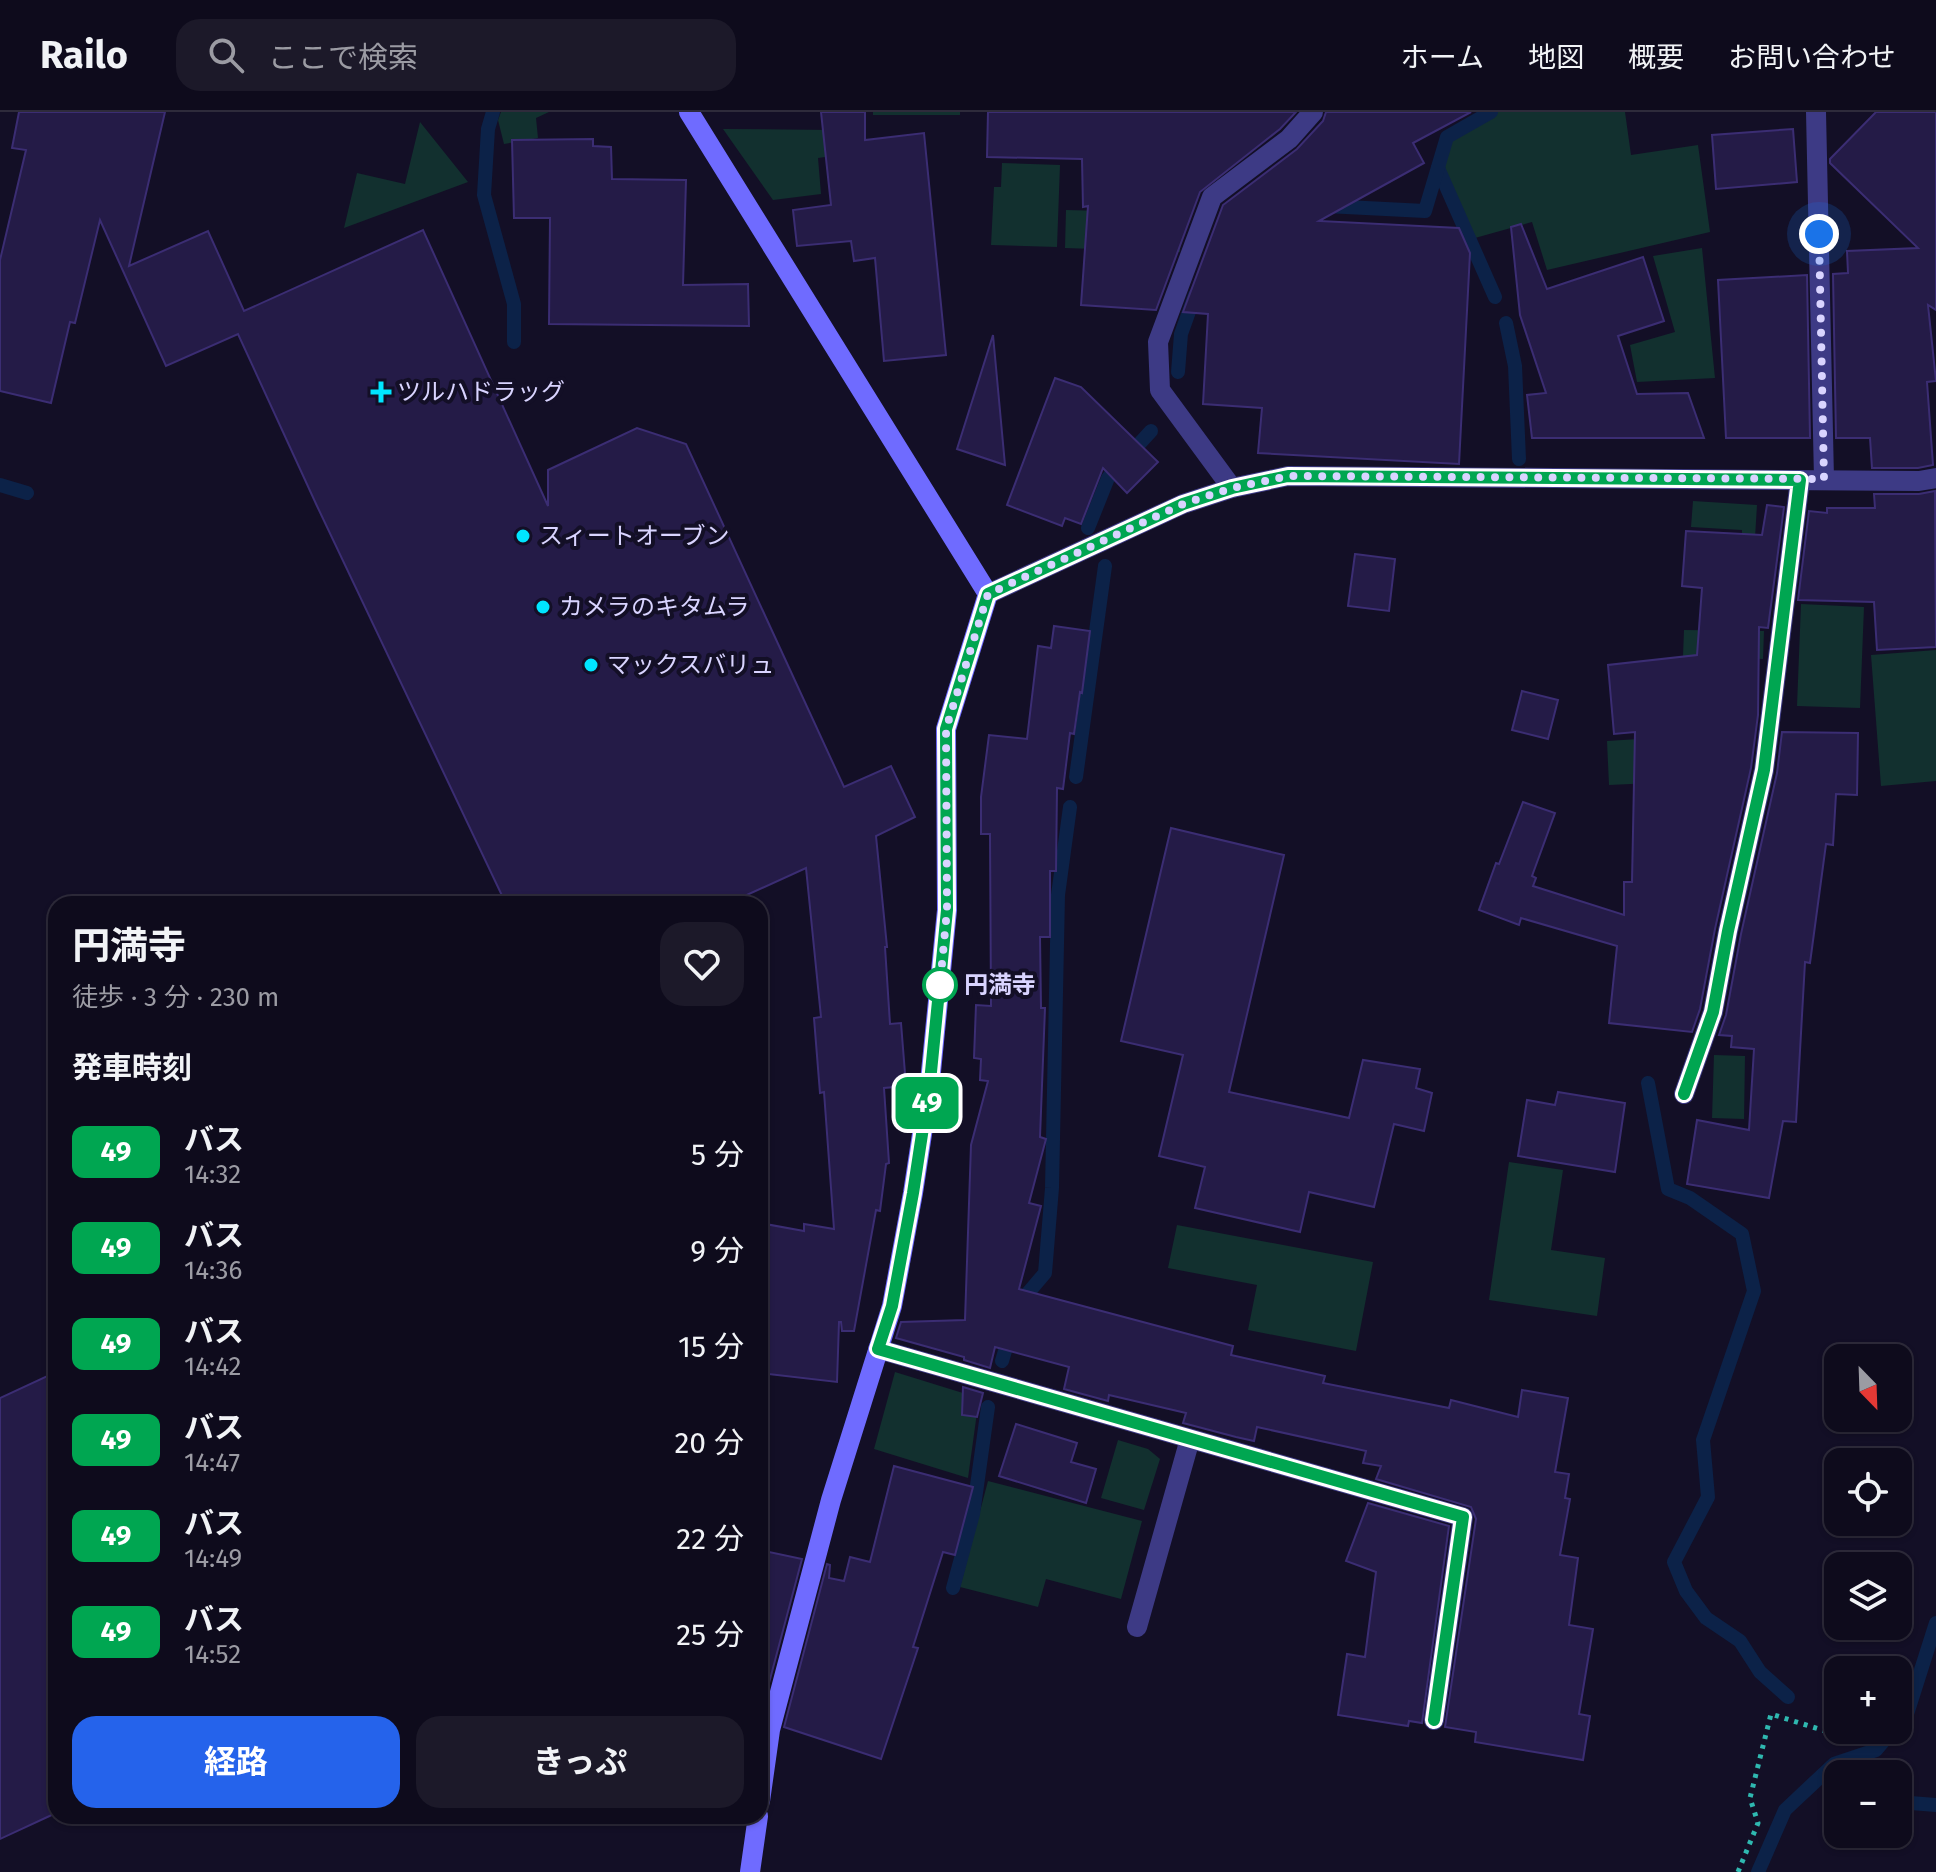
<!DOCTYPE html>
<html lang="ja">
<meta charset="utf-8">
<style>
:root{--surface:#0e0b1c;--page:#1c1929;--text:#f1f3f6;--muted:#9b9ba3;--line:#2e2b3b;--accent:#2563eb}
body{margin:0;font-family:"Fira Sans","Noto Sans JP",sans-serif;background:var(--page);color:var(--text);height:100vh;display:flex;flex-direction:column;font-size:30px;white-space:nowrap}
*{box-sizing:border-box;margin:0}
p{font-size:26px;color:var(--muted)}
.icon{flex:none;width:44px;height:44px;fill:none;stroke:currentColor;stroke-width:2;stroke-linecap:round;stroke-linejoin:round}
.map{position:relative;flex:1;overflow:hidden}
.side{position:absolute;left:48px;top:784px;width:720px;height:928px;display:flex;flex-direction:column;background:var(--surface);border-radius:24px;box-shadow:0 2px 6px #0004,0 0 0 2px var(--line)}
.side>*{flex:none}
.badge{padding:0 16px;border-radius:12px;font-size:28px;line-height:52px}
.needle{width:52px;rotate:157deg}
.buttons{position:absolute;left:1824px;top:1232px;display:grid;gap:16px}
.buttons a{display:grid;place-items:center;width:88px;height:88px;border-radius:16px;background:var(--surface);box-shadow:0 2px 6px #0004,0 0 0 2px var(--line);font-size:40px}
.you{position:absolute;width:40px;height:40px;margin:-20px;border:6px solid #fff;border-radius:50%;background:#1a73e8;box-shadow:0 0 0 12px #1a73e833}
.map>.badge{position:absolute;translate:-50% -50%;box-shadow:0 0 0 4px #fff}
h2{padding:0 24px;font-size:30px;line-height:72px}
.round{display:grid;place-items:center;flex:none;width:84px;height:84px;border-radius:24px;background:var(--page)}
.overview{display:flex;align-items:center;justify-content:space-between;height:136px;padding:0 24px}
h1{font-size:38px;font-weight:700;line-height:60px}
.button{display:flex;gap:16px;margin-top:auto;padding:16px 24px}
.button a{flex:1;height:92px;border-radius:24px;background:var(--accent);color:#fff;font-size:32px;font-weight:700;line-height:92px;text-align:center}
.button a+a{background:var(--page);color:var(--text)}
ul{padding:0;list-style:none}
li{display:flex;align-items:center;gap:24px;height:96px;padding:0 24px}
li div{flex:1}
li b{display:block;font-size:30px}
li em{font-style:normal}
li .badge{min-width:88px;font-weight:700;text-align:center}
header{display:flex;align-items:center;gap:48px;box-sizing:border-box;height:112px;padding:0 40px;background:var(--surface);border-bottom:2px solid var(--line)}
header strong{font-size:38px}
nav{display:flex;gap:44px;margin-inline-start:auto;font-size:28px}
.search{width:560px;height:72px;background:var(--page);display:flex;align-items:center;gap:20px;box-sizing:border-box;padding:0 28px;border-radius:24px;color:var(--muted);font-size:30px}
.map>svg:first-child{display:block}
</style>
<header>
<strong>Railo</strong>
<div class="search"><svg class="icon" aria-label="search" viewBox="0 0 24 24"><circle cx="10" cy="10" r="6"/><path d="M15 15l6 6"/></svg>ここで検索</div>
<nav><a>ホーム</a><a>地図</a><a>概要</a><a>お問い合わせ</a></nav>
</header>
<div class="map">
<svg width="1936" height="1760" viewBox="0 0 1936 1760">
<rect width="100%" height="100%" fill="#130f26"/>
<g fill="#12302f">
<path d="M 501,0 L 549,0 L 536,6 L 538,26 L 504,32 L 498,8 Z"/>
<rect x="873" y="0" width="87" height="3"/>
<path d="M 1498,0 L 1625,0 L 1631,43 L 1698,33 L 1710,120 L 1547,158 L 1532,110 L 1475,126 L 1441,55 L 1450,30 Z"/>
<path d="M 420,10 L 468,70 L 344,116 L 357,61 L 405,72 Z"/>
<path d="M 723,17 L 833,18 L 832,44 L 818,46 L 821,82 L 773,88 Z"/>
<path d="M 1002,51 L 1060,53 L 1057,135 L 991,133 L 994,75 L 1001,75 Z"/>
<path d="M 1066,98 L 1181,101 L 1180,140 L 1065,136 Z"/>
<path d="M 1702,136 L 1715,266 L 1637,270 L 1630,233 L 1675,220 L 1653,144 Z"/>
<path d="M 1693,389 L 1757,393 L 1755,426 L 1742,425 L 1742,418 L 1691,415 Z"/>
<path d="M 1801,492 L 1864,495 L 1860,596 L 1797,594 Z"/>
<path d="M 1684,518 L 1764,519 L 1763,547 L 1683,544 Z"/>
<path d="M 1936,538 L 1936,669 L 1881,674 L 1871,543 Z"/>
<path d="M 1670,625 L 1696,669 L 1609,673 L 1607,629 Z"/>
<path d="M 1714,943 L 1745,944 L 1744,1007 L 1712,1006 Z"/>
<path d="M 1509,1050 L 1563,1058 L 1551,1138 L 1605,1146 L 1597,1204 L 1489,1188 Z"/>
<path d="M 1177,1113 L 1373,1150 L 1356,1239 L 1248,1218 L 1257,1173 L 1168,1156 Z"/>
<path d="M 895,1260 L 979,1286 L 968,1366 L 874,1337 Z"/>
<path d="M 1118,1328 L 1148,1337 L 1160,1347 L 1144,1398 L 1101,1386 Z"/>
<path d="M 988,1369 L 1142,1409 L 1121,1487 L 1046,1467 L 1038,1495 L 960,1475 Z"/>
</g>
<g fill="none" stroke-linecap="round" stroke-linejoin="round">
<g stroke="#0c2248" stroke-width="14">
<path d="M 493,0 L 488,17 L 484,83 L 514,192 L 514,230"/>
<path d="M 1438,56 L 1495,185"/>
<path d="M 1326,94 L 1425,99 L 1447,25 L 1491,0"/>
<path d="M 1506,211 L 1515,254 L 1519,347"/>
<path d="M 1178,260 L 1181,222 L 1195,183"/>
<path d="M 0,373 L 27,381"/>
<path d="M 1088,416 L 1108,366 L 1151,319"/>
<path d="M 1076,665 L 1105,454"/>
<path d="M 1648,971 L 1668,1077 L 1690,1086 L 1742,1122 L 1754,1179 L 1703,1328 L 1708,1385 L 1674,1450 L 1686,1479 L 1706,1506 L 1740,1529 L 1760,1560 L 1788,1585"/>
<path d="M 1017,1194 L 1045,1161 L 1052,1076 L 1058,783 L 1070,695"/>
<path d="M 1002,1249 L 1010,1222"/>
<path d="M 953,1476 L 973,1402 L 988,1295"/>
<path d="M 1898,1612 L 1907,1602 L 1936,1511"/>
<path d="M 1898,1690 L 1936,1693"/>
<path d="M 1758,1760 L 1785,1698 L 1834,1652 L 1876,1638 L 1893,1618"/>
</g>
</g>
<g fill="#241b47" stroke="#3b2d73" stroke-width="2">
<path d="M 19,0 L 165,0 L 129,154 L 208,119 L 244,199 L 423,118 L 548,394 L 548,358 L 637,316 L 686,332 L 844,675 L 891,654 L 915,705 L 876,724 L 887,835 L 885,835 L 890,912 L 901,911 L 906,974 L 884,976 L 889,1051 L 886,1052 L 880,1099 L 876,1098 L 854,1219 L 842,1219 L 841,1210 L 839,1210 L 837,1270 L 760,1261 L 760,1111 L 804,1119 L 804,1112 L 834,1117 L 824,980 L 820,981 L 814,906 L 821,905 L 806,756 L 727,792 L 506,792 L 317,394 L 238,222 L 166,254 L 100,108 L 75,211 L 70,210 L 51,291 L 0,279 L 0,148 L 26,38 L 12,36 Z"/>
<path d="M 821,0 L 865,0 L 865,28 L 924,21 L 946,243 L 884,249 L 875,146 L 854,149 L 851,129 L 797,134 L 793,98 L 831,93 Z"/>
<path d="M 988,0 L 1296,0 L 1280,17 L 1200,80 L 1156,198 L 1081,193 L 1088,94 L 1083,95 L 1082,47 L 987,45 Z"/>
<path d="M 1326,0 L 1471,0 L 1413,31 L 1424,51 L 1319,109 L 1459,116 L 1470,141 L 1459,352 L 1258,341 L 1262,296 L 1203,292 L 1208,202 L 1183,200 L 1223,93 L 1297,37 L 1323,9 Z"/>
<path d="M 1876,0 L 1936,0 L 1936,198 L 1928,193 L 1936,269 L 1927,270 L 1933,353 L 1918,356 L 1872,356 L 1870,326 L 1836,326 L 1833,162 L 1848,161 L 1847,139 L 1918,136 L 1830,51 L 1830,47 Z"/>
<path d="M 1793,17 L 1797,70 L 1716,77 L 1712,23 Z"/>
<path d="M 593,27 L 593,34 L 611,35 L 612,67 L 686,68 L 683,173 L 748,172 L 749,214 L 549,212 L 550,106 L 514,106 L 512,28 Z"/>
<path d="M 1521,112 L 1547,177 L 1643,145 L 1664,209 L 1618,224 L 1637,282 L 1688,281 L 1704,326 L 1532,326 L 1527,283 L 1546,281 L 1520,203 L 1511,115 Z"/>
<path d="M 1807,163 L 1810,326 L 1726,326 L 1718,168 Z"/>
<path d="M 993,223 L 1005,353 L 957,337 Z"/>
<path d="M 1055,266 L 1081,275 L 1158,350 L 1127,381 L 1103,356 L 1081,412 L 1065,406 L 1062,414 L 1007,393 Z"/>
<path d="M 1935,379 L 1936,535 L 1877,538 L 1874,490 L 1798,488 L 1809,399 L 1827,401 L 1827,396 L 1875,396 L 1874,382 L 1919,382 Z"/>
<path d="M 1767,393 L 1784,395 L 1768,516 L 1759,515 L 1758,603 L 1751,656 L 1715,817 L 1700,897 L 1692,920 L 1609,911 L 1617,834 L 1521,806 L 1519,813 L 1479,798 L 1496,751 L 1499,752 L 1523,690 L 1555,701 L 1532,764 L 1536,766 L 1533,774 L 1624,803 L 1624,770 L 1632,770 L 1635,620 L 1614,622 L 1608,553 L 1697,543 L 1702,476 L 1682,474 L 1686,419 L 1762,423 Z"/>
<path d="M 1355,442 L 1395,447 L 1389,499 L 1348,494 Z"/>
<path d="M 1054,514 L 1090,519 L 1082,581 L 1080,580 L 1074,622 L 1070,621 L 1063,677 L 1057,676 L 1056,759 L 1050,759 L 1050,825 L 1040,825 L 1041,896 L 1045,896 L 1040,1025 L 1046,1027 L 1029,1091 L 1041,1094 L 1019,1177 L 1233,1234 L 1231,1243 L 1325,1264 L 1323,1271 L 1449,1296 L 1451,1288 L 1518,1305 L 1522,1278 L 1568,1286 L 1555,1360 L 1569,1362 L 1565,1386 L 1570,1387 L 1560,1443 L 1578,1446 L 1569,1513 L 1593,1517 L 1579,1602 L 1590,1604 L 1583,1648 L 1475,1630 L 1476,1620 L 1445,1615 L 1476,1407 L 1471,1395 L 1376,1367 L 1381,1354 L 1363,1351 L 1366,1339 L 1257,1315 L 1254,1329 L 1236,1325 L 1183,1311 L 1186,1301 L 1109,1283 L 1108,1289 L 1064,1277 L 1069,1255 L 995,1235 L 990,1256 L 964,1248 L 964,1245 L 896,1226 L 901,1210 L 965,1208 L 971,1033 L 988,969 L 980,968 L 981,947 L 974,946 L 976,893 L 991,894 L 990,722 L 981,722 L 981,685 L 989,623 L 1027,627 L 1038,534 L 1051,536 Z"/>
<path d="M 1522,579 L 1558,588 L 1548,627 L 1512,618 Z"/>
<path d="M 1782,620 L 1858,621 L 1857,683 L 1836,682 L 1833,733 L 1826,732 L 1810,851 L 1805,850 L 1796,1010 L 1783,1009 L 1769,1086 L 1687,1072 L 1697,1008 L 1749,1018 L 1754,937 L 1731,935 L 1732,924 L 1719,923 L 1726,903 L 1741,822 L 1777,661 Z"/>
<path d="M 1171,716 L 1284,743 L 1229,980 L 1349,1006 L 1363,948 L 1420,957 L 1416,976 L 1432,981 L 1424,1019 L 1394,1012 L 1374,1095 L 1309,1080 L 1300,1120 L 1195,1096 L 1205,1055 L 1159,1044 L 1183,943 L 1121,929 Z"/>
<path d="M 1558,980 L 1625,991 L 1615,1060 L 1518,1044 L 1527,988 L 1555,993 Z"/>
<path d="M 56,1260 L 56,1701 L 0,1727 L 0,1286 Z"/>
<path d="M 963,1275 L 983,1281 L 977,1305 L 962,1303 Z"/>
<path d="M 1016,1312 L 1077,1331 L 1071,1350 L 1096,1357 L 1086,1391 L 999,1364 Z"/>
<path d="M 894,1354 L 973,1375 L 955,1443 L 943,1440 L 913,1535 L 918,1536 L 881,1647 L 784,1615 L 827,1452 L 830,1453 L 829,1466 L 844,1469 L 850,1445 L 870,1450 Z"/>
<path d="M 1368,1391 L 1449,1414 L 1422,1611 L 1409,1609 L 1408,1614 L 1338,1603 L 1347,1542 L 1365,1545 L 1376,1460 L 1346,1449 Z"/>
<path d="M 760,1438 L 802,1447 L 760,1605 Z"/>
</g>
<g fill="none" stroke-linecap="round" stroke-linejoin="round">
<path stroke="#2fb8b0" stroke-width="5" stroke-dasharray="4 6" stroke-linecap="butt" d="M 1738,1760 L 1758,1711 L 1750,1686 L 1771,1602 L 1857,1629"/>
<g stroke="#3d3a85" stroke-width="20">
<path d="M 1816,0 L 1824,367"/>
<path d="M 1232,376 L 1160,278 L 1158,230 L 1212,85 L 1289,27 L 1313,0"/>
<path d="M 988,482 L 1183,392 L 1232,376 L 1288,364 L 1919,369 L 1936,366"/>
<path d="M 1684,982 L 1713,900 L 1728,819 L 1764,658 L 1800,368"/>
<path d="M 878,1237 L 1463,1405 L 1434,1608"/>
<path d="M 1137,1515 L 1190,1327"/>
</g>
<g stroke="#6f6bff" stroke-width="20">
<path d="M 689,0 L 988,482 L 946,617 L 947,798 L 930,970 L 913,1081 L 892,1194 L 831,1388 L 770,1618 L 760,1689"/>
<path d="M 750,1760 L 758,1704"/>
</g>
</g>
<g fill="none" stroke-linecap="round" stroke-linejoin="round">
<defs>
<path id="line" d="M 1434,1608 L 1463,1405 L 878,1237 L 892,1194 L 913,1081 L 930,970 L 947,798 L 946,617 L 988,482 L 1183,392 L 1232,376 L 1288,364 L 1800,368 L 1764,658 L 1728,819 L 1713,900 L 1684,982"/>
</defs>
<use href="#line" stroke="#fff" stroke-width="18"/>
<use href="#line" stroke="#00a651" stroke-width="12"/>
<path stroke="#d9d4ff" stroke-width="8" stroke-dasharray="0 14.4" d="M 940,873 L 939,884 L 947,798 L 946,617 L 988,482 L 1183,392 L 1232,376 L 1288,364 L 1824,367 L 1819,122"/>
</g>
<g fill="#00e5ff" stroke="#130f26" stroke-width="3">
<path d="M377 268h8v8h8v8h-8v8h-8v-8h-8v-8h8z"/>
<circle cx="523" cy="424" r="8"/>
<circle cx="543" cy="495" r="8"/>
<circle cx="591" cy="553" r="8"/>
</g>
<circle fill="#fff" stroke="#00a651" stroke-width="4" cx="940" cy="873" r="16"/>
<g text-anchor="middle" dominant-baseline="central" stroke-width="8" stroke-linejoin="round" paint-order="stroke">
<g font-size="24" fill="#d9d4ff" stroke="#130f26" text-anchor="start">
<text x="397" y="280">ツルハドラッグ</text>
<text x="539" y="424">スィートオーブン</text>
<text x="559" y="495">カメラのキタムラ</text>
<text x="607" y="553">マックスバリュ</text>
</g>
<g font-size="24" font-weight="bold" fill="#d9d4ff" stroke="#130f26" text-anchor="start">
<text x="964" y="873">円満寺</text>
</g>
</g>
</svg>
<div class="buttons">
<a><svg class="needle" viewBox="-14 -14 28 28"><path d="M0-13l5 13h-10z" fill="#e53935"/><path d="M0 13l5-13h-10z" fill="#9b9ba3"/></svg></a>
<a><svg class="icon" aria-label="locate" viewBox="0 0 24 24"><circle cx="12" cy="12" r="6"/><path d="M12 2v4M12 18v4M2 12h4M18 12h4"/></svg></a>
<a><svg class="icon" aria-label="layers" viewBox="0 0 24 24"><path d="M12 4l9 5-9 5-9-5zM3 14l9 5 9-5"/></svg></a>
<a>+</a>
<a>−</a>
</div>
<div class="you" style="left:1819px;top:122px"></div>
<b class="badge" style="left:927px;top:991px;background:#00a651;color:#fff">49</b>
<section class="side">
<div class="overview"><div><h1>円満寺</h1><p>徒歩 · 3 分 · 230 m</p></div><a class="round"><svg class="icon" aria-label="heart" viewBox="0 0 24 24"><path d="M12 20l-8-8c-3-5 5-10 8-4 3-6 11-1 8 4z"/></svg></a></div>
<h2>発車時刻</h2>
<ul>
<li><span class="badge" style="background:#00a651;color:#fff">49</span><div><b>バス</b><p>14:32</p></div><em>5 分</em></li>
<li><span class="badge" style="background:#00a651;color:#fff">49</span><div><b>バス</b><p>14:36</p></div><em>9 分</em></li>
<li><span class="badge" style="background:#00a651;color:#fff">49</span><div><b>バス</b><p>14:42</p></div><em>15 分</em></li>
<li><span class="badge" style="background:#00a651;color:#fff">49</span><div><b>バス</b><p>14:47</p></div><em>20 分</em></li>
<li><span class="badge" style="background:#00a651;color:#fff">49</span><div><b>バス</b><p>14:49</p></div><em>22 分</em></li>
<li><span class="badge" style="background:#00a651;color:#fff">49</span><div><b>バス</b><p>14:52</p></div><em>25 分</em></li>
</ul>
<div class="button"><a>経路</a><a>きっぷ</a></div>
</section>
</div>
